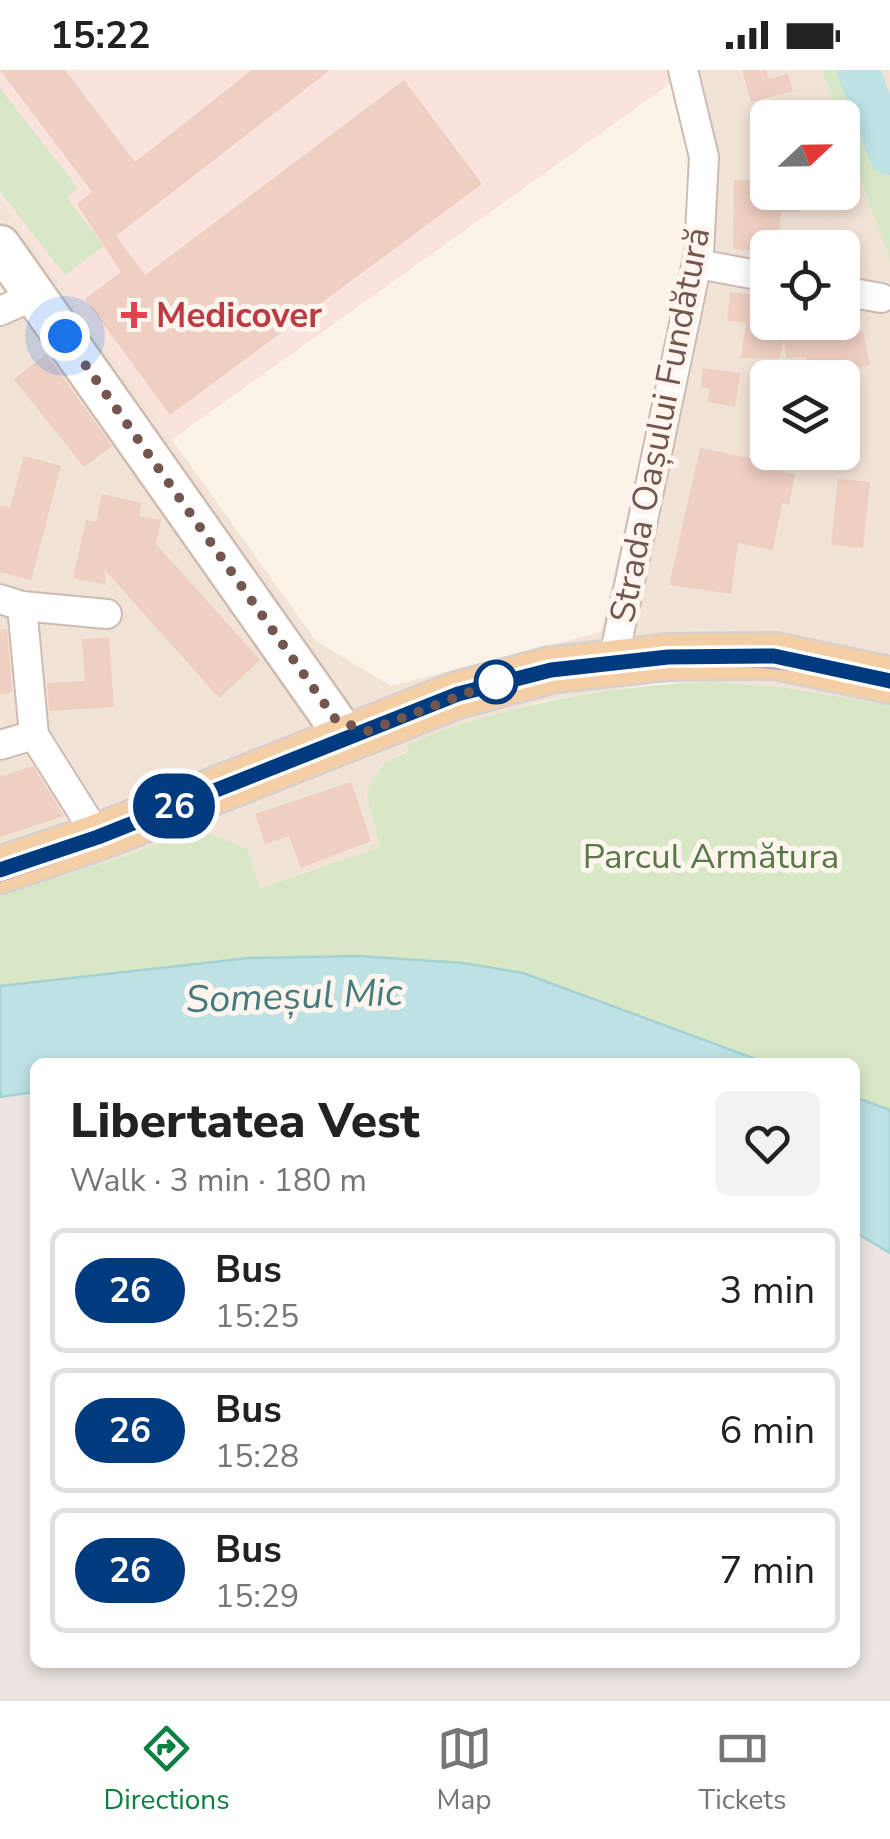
<!DOCTYPE html>
<meta charset="utf-8">
<style>
:root{--surface:#fff;--page:#f2f2f2;--text:#222;--muted:#767676;--line:#e0e0e0;--accent:#0b8043}
body{margin:0;font-family:"Nunito Sans",sans-serif;background:var(--page);color:var(--text);height:100vh;display:flex;flex-direction:column;font-size:38px;white-space:nowrap}
*{box-sizing:border-box;margin:0}
p{font-size:32px;color:var(--muted)}
.icon{flex:none;width:55px;height:55px;fill:none;stroke:currentColor;stroke-width:2;stroke-linecap:round;stroke-linejoin:round}
.map{position:relative;flex:1;overflow:hidden}
.panel{position:absolute;left:30px;top:988px;width:830px;height:610px;display:flex;flex-direction:column;background:var(--surface);border-radius:15px;box-shadow:0 5px 15px #0003}
.panel>*{flex:none}
.badge{padding:0 20px;border-radius:32px;font-size:35px;line-height:65px}
.needle{width:65px;rotate:68deg}
.tools{position:absolute;left:750px;top:30px;display:grid;gap:20px}
.tools a{display:grid;place-items:center;width:110px;height:110px;border-radius:15px;background:var(--surface);box-shadow:0 5px 15px #0003;font-size:50px}
.you{position:absolute;width:50px;height:50px;margin:-25px;border:8px solid #fff;border-radius:50%;background:#1a73e8;box-shadow:0 0 0 15px #1a73e833}
.map>.badge{position:absolute;translate:-50% -50%;box-shadow:0 0 0 5px #fff}
.round{display:grid;place-items:center;flex:none;width:105px;height:105px;border-radius:15px;background:var(--page)}
.headline{display:flex;align-items:center;justify-content:space-between;height:170px;padding:0 40px}
h1{font-size:48px;font-weight:800;line-height:75px}
ul{padding:0;list-style:none}
li{display:flex;align-items:center;gap:30px;height:125px;margin:0 20px 15px;padding:0 20px;border:5px solid var(--line);border-radius:15px}
li div{flex:1}
li b{display:block;font-size:38px}
li em{font-style:normal}
li .badge{min-width:110px;font-weight:700;text-align:center}
.status{display:flex;justify-content:space-between;align-items:center;height:70px;padding:0 50px;background:var(--surface);direction:ltr}
.status svg{height:28px;fill:currentColor}
.dock{display:flex;justify-content:space-around;align-items:center;height:140px;border-top:2px solid var(--line);background:var(--surface);font-size:28px;color:var(--muted)}
.dock a{display:grid;justify-items:center;gap:5px}
.dock .current{color:var(--accent)}
.map>svg:first-child{display:block}
</style>
<div class="status"><b>15:22</b><svg viewBox="0 0 49 12"><path d="M0 12V9h3v3zM5 12V6h3v6zM10 12V3h3v9zM15 12V0h3v12zM26 1h20v11H26zM47 4h2v5h-2z"/></svg></div>
<div class="map">
<svg width="890" height="1629" viewBox="0 0 890 1629">
<rect width="100%" height="100%" fill="#fbf2e8"/>
<g fill="#f2e3d7" fill-rule="evenodd">
<path d="M 676,0 L 822,0 L 839,47 L 768,48 L 768,122 L 842,122 L 843,57 L 890,190 L 890,635 L 781,617 L 712,612 L 657,613 L 542,631 L 411,672 L 409,680 L 383,694 L 366,723 L 381,777 L 259,818 L 195,758 L 126,786 L 0,825 L 0,226 L 6,223 L 0,216 L 0,129 L 316,571 L 391,616 L 601,562 L 688,179 L 689,62 ZM 768,178 L 842,178 L 842,252 L 768,252 ZM 768,308 L 842,308 L 842,382 L 768,382 Z"/>
<path d="M 870,0 L 890,0 L 890,51 Z"/>
</g>
<path fill="#fae3dd" d="M 0,0 L 676,0 L 678,8 L 171,370 L 0,129 Z"/>
<path fill="#ece5e1" d="M 35,1022 L 35,1592 L 855,1592 L 855,1162 L 890,1183 L 890,1629 L 0,1629 L 0,1027 Z"/>
<g fill="#d8e8c7">
<path d="M 822,0 L 870,0 L 890,51 L 890,190 Z"/>
<path d="M 0,18 L 78,118 L 67,128 L 104,176 L 65,205 L 0,122 Z"/>
<path d="M 712,612 L 781,617 L 890,635 L 890,1040 L 855,1027 L 855,992 L 764,992 L 523,903 L 463,893 L 359,886 L 0,916 L 0,825 L 126,786 L 196,758 L 247,779 L 260,818 L 380,777 L 366,723 L 383,694 L 409,681 L 407,674 C 505,635 607,615 712,612 Z"/>
</g>
<g fill="#bee1e3" stroke="#a5d1d4" stroke-width="2.5">
<path d="M 359,886 L 463,893 L 523,903 L 764,992 L 35,992 L 35,1022 L 0,1027 L 0,916 L 249,888 Z"/>
<path d="M 855,1027 L 890,1040 L 890,1183 L 855,1162 Z"/>
</g>
<g fill="none" stroke-linecap="round" stroke-linejoin="round">
<path stroke="#bee1e3" stroke-width="42" d="M 858,0 L 890,84"/>
</g>
<g fill="#eecfc2">
<path d="M 0,0 L 65,0 L 135,92 L 252,0 L 330,0 L 116,166 L 145,205 L 404,10 L 482,114 L 170,345 L 85,229 L 121,202 L 77,134 L 92,122 Z"/>
<path d="M 742,0 L 766,0 L 769,9 L 788,4 L 793,21 L 751,32 Z"/>
<path d="M 734,110 L 768,110 L 768,122 L 800,122 L 800,142 L 781,142 L 778,178 L 768,178 L 768,182 L 733,179 Z"/>
<path d="M 730,222 L 767,226 L 764,252 L 787,252 L 780,288 L 741,288 L 746,253 L 727,251 Z"/>
<path d="M 828,261 L 829,268 L 863,261 L 870,295 L 835,303 L 836,308 L 810,308 L 806,287 L 786,288 L 784,269 Z"/>
<path d="M 46,284 L 112,376 L 84,397 L 14,309 Z"/>
<path d="M 703,298 L 740,303 L 735,337 L 708,332 L 710,319 L 701,317 Z"/>
<path d="M 700,378 L 759,390 L 757,397 L 795,404 L 789,435 L 782,433 L 773,480 L 738,473 L 731,524 L 669,515 Z"/>
<path d="M 24,386 L 61,396 L 31,510 L 0,502 L 0,435 L 10,438 Z"/>
<path d="M 838,409 L 870,412 L 863,478 L 831,475 Z"/>
<path d="M 102,424 L 142,433 L 139,446 L 161,450 L 156,474 L 260,590 L 219,628 L 104,499 L 106,515 L 73,508 L 86,450 L 96,452 Z"/>
<path d="M 7,559 L 12,622 L 0,625 L 0,560 Z"/>
<path d="M 109,567 L 114,637 L 49,641 L 47,613 L 85,611 L 82,569 Z"/>
<path d="M 33,696 L 64,746 L 0,767 L 0,707 Z"/>
<path d="M 351,712 L 371,771 L 301,798 L 289,766 L 265,774 L 255,744 Z"/>
</g>
<g fill="none" stroke-linecap="round" stroke-linejoin="round">
<defs>
<g id="street">
<path d="M 698,194 L 768,207"/>
<path d="M 842,221 L 881,228"/>
<path d="M 0,241 L 36,225"/>
<path d="M 0,529 L 22,536 L 107,544"/>
<path d="M 22,536 L 34,665"/>
<path d="M 613,592 L 699,183 L 704,87 L 683,0"/>
<path d="M 0,675 L 34,665 L 98,767"/>
</g>
<path id="secondary" d="M 0,176 L 348,670"/>
<path id="primary" d="M 0,800 L 98,767 L 457,625 L 551,600 L 668,587 L 775,586 L 890,610"/>
</defs>
<use href="#street" stroke="#cebbb2" stroke-width="32"/>
<use href="#secondary" stroke="#d0bbaf" stroke-width="45"/>
<use href="#primary" stroke="#d8d0cd" stroke-width="50"/>
<use href="#street" stroke="#fff" stroke-width="28"/>
<use href="#secondary" stroke="#fff" stroke-width="40"/>
<use href="#primary" stroke="#f4cfa6" stroke-width="45"/>
<g stroke="#b4a7c4" stroke-width="2.5">
<path d="M 0,794 L 162,734"/>
<path d="M 0,811 C 126,770 246,715 370,668 C 431,644 493,618 558,606 C 670,586 779,592 890,616"/>
</g>
</g>
<g fill="none" stroke-linecap="round" stroke-linejoin="round">
<defs>
<path id="line" d="M 0,800 L 98,767 L 458,624 L 551,600 L 668,587 L 774,586 L 890,611"/>
</defs>
<use href="#line" stroke="#fff" stroke-width="22"/>
<use href="#line" stroke="#003b80" stroke-width="15"/>
<path stroke="#73574e" stroke-width="10" stroke-dasharray="0 18" d="M 65,266 L 336,650 L 368,661 L 496,612"/>
</g>
<path fill="#e0444e" stroke="#fef6ee" stroke-width="4" d="M129 230h10v10h10v10h-10v10h-10v-10h-10v-10h10z"/>
<circle fill="#fff" stroke="#003b80" stroke-width="5" cx="496" cy="612" r="20"/>
<g text-anchor="middle" dominant-baseline="central" stroke-width="10" stroke-linejoin="round" paint-order="stroke">
<g font-size="35" font-weight="bold" fill="#be3a42" stroke="#fef6ee" text-anchor="start">
<text x="156" y="245">Medicover</text>
</g>
<g font-size="35" fill="#73574e" stroke="#fef6ee">
<text transform="translate(660 355) rotate(-79)">Strada Oașului Fundătură</text>
</g>
<g font-size="35" fill="#5a7847" stroke="#fef6ee">
<text x="711" y="786">Parcul Armătura</text>
</g>
<g font-size="38" font-style="italic" fill="#467a7e" stroke="#fef6ee">
<text transform="translate(294 926) rotate(-2)">Someșul Mic</text>
</g>
</g>
</svg>
<div class="tools">
<a><svg class="needle" viewBox="-14 -14 28 28"><path d="M0-13l5 13h-10z" fill="#e53935"/><path d="M0 13l5-13h-10z" fill="#767676"/></svg></a>
<a><svg class="icon" aria-label="locate" viewBox="0 0 24 24"><circle cx="12" cy="12" r="6"/><path d="M12 2v4M12 18v4M2 12h4M18 12h4"/></svg></a>
<a><svg class="icon" aria-label="layers" viewBox="0 0 24 24"><path d="M12 4l9 5-9 5-9-5zM3 14l9 5 9-5"/></svg></a>
</div>
<div class="you" style="left:65px;top:266px"></div>
<b class="badge" style="left:174px;top:736px;background:#003b80;color:#fff">26</b>
<section class="panel">
<div class="headline"><div><h1>Libertatea Vest</h1><p>Walk · 3 min · 180 m</p></div><a class="round"><svg class="icon" aria-label="heart" viewBox="0 0 24 24"><path d="M12 20l-8-8c-3-5 5-10 8-4 3-6 11-1 8 4z"/></svg></a></div>
<ul>
<li><span class="badge" style="background:#003b80;color:#fff">26</span><div><b>Bus</b><p>15:25</p></div><em>3 min</em></li>
<li><span class="badge" style="background:#003b80;color:#fff">26</span><div><b>Bus</b><p>15:28</p></div><em>6 min</em></li>
<li><span class="badge" style="background:#003b80;color:#fff">26</span><div><b>Bus</b><p>15:29</p></div><em>7 min</em></li>
</ul>
</section>
</div>
<nav class="dock">
<a class="current"><svg class="icon" aria-label="directions" viewBox="0 0 24 24"><path d="M12 3l9 9-9 9-9-9zM9 14v-3h6M13 9l2 2-2 2"/></svg>Directions</a>
<a><svg class="icon" aria-label="map" viewBox="0 0 24 24"><path d="M3 6l6-2 6 2 6-2v14l-6 2-6-2-6 2zM9 4v14M15 6v14"/></svg>Map</a>
<a><svg class="icon" aria-label="tickets" viewBox="0 0 24 24"><path d="M3 7h18v10H3zM15 7v10"/></svg>Tickets</a>
</nav>
